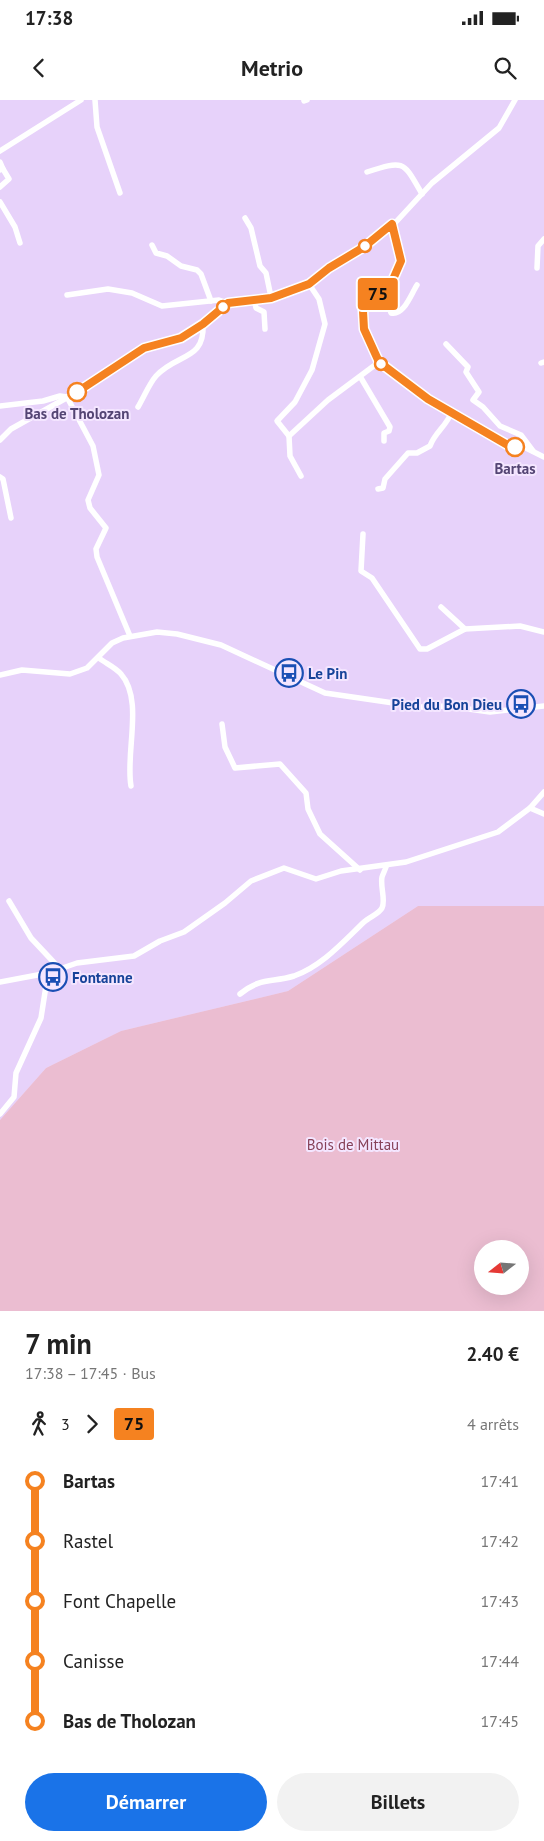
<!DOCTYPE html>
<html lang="fr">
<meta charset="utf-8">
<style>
:root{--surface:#fff;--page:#f2f2f2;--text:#222;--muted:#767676;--accent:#1a73e8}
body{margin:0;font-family:"PT Sans",sans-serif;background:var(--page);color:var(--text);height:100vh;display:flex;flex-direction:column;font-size:19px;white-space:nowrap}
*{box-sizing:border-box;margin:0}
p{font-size:16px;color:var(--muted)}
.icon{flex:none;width:28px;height:28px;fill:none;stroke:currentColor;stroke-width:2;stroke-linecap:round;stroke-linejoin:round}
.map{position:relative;height:1211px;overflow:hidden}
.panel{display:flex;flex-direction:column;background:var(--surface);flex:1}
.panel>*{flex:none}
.badge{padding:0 10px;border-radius:4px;font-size:18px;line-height:32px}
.needle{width:32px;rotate:253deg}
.controls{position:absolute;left:474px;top:1140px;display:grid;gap:10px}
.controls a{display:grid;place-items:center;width:55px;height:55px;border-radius:50%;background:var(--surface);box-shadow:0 5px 20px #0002;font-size:25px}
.map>.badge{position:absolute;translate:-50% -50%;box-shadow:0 0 0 2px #fff}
.legs{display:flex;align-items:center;gap:8px;height:55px;padding:0 25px;font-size:16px}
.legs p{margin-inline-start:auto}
.overview{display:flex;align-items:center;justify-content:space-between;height:85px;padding:0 25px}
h1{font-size:28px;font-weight:700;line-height:38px}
.action{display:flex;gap:10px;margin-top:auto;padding:10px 25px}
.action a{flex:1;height:58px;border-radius:30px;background:var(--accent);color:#fff;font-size:20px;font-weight:700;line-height:58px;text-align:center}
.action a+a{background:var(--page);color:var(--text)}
ul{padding:0 25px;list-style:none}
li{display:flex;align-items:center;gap:18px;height:60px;font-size:19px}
li i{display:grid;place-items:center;width:8px;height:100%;margin:0 6px;background:currentColor}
li i::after{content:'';width:12px;height:12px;margin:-6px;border:4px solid;border-radius:50%;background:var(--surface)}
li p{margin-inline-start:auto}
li:first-child i{background:linear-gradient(#0000 50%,currentColor 0)}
li:last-child i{background:linear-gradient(currentColor 50%,#0000 0)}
.status{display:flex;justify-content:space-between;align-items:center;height:35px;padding:0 25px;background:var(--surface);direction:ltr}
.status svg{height:14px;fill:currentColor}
header{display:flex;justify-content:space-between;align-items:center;height:65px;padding:0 25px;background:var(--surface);font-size:22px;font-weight:700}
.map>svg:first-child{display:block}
</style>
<div class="status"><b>17:38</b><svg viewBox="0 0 49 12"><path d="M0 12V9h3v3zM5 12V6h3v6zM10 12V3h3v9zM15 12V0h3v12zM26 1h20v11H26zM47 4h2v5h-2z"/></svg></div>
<header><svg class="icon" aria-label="back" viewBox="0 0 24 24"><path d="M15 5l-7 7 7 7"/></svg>Metrio<svg class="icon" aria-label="search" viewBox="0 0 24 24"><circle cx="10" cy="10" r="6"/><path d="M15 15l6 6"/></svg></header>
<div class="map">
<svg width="544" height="1211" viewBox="0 0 544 1211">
<rect width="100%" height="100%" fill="#f0defd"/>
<path fill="#e7d2fa" d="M 0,0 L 544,0 L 544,806 L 418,806 L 288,891 L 121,931 L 46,968 L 0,1020 Z"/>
<path fill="#ebbdd1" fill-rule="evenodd" d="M 418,806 L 544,806 L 544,1211 L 0,1211 L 0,1020 L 46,968 L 121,931 L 288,891 ZM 482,1149 L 520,1149 L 520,1186 L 482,1186 Z"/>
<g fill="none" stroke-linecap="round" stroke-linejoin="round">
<g stroke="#fff" stroke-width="5.5">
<path d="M 95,0 L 97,27 L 120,93"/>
<path d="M 304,1 L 307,0"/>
<path d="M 0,51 L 81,0"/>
<path d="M 0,62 L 3,69 L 0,70"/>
<path d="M 367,72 C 405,60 403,61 422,94"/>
<path d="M 0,87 L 9,79 L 3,69"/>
<path d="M 0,102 L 15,127 L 20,143"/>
<path d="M 245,118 L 251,128 L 260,166 L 266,173 L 271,197"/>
<path d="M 392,124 L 401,161 L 391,184 L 373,197 L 363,211 L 364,229 L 379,262 L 428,299 L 511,347 L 524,347 L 544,357"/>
<path d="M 152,145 L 156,153 L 167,156 L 181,166 L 197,170 L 201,174 L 211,201"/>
<path d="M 537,168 L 538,146 L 544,139"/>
<path d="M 391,184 L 389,207 L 391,213 C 404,216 411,194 417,185"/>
<path d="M 67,195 L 108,189 L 132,193 L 162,206 L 219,200 L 228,203"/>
<path d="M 254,199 L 256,208 L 264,212 L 265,229"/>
<path d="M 446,244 L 468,267 L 466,272 L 479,292 L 473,300 L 483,307 L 500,326 L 521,335 L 533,351"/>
<path d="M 541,263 L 544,262"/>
<path d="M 361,278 L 390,327 L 389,331 L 384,333 L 384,341"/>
<path d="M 67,297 L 93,346 L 99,375 L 88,400 L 90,408 L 106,428 L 96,449 L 97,457 L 130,536"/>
<path d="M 0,306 L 43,301 L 60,296 L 67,297"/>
<path d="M 138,307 C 144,297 149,284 156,276 C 177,253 205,261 203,224"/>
<path d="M 289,336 L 277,321 L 295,302 L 312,270 L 325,224 L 319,199 L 309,184"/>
<path d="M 0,340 L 11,329 L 86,287 L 144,248 L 181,237 L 203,224 L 228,203 L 271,197 L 309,184 L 329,168 L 364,147 L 395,123 L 432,83 L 499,28 L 515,0"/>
<path d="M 301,376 L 290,356 L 289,336 L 328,300 L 379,262"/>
<path d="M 0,377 L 3,379 L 11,418"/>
<path d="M 378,389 L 383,388 L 385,379 L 408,353 L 417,353 L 430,346 C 435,332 447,326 452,311"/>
<path d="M 363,434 L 361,471 L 372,478 L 420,549 L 427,549 L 465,529 L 520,526 L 544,532"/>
<path d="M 441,507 L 465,529"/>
<path d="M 99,558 C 105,563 115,567 121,574 C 144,600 125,653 131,686"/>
<path d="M 0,575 L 22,570 L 70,574 L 87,568 L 112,543 L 123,538 L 157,532 L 177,534 L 221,545 L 325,593 L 421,607 L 447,606 L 490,612 L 544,606"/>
<path d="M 222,624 L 225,647 L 235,668 L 280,664 L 306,693 L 308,709 L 320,734 L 360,770"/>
<path d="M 530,708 L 544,714"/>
<path d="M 9,801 L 31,838 L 61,870"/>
<path d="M 0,882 L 48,873 L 77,863 L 134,856 L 160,841 L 184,832 L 225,803 L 251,781 L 284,768 L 316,779 L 341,771 L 406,762 L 498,732 L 530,708 L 544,692"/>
<path d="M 240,894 C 261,877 271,883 294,876 C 322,866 343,842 364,822 C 369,817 379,814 382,808 C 386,800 380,787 382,777 C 383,774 385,770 386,767"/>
<path d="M 0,1014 L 14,997 L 16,973 L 41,918 L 48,873"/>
</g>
</g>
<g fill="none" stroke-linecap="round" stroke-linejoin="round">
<defs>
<path id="line-1" d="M 77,292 L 144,248 L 181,238 L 203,224 L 228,203 L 271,198 L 309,184 L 329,168 L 364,147 L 392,124 L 401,161 L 391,184 L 373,198 L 363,211 L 364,229 L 379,262 L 428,299 L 511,347 L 515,347"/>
</defs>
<use href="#line-1" stroke="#fff" stroke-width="11"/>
<use href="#line-1" stroke="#f58220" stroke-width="8"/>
</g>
<defs>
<symbol id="bus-ring" viewBox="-11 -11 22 22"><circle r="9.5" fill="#f4e6ff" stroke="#1a4fb4" stroke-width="1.5"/><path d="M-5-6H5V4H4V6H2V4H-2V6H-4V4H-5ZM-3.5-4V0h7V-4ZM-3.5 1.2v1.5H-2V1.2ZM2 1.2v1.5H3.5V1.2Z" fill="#1a4fb4"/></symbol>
</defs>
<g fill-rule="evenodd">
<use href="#bus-ring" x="273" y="557" width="32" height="32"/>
<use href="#bus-ring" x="505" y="588" width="32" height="32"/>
<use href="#bus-ring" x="37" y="861" width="32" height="32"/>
</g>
<g fill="#fff" stroke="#f58220" stroke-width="2.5">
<circle cx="365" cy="146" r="6"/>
<circle cx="223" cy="207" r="6"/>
<circle cx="381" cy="264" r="6"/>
<circle cx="77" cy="292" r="9"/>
<circle cx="515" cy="347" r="9"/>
</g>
<g text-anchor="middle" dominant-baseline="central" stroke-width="4" stroke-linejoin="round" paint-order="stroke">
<g font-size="15" font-weight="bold" fill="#544574" stroke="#f4e6ff">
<text x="77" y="313">Bas de Tholozan</text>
<text x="515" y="368">Bartas</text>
</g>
<g font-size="15" font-weight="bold" fill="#164399" stroke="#f4e6ff" text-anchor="start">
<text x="308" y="573">Le Pin</text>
<text x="502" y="604" text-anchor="end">Pied du Bon Dieu</text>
<text x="72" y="877">Fontanne</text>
</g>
<g font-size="15" fill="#874259" stroke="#f4e6ff">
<text x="353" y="1044">Bois de Mittau</text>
</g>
</g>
</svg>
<div class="controls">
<a><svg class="needle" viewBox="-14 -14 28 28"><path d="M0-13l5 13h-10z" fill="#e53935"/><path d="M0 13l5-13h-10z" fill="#767676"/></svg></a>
</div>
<b class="badge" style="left:378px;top:194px;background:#f58220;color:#111">75</b>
</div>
<section class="panel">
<div class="overview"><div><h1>7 min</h1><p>17:38 – 17:45 · Bus</p></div><b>2.40 €</b></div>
<div class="legs"><svg class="icon" aria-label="walk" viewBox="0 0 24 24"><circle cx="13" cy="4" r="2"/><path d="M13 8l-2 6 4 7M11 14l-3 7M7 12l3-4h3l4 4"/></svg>3<svg class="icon" aria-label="forward" viewBox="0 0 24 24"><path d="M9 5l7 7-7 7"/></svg><b class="badge" style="background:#f58220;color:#111">75</b><p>4 arrêts</p></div>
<ul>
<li><i style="color:#f58220"></i><b>Bartas</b><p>17:41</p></li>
<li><i style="color:#f58220"></i><span>Rastel</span><p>17:42</p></li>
<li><i style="color:#f58220"></i><span>Font Chapelle</span><p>17:43</p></li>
<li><i style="color:#f58220"></i><span>Canisse</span><p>17:44</p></li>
<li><i style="color:#f58220"></i><b>Bas de Tholozan</b><p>17:45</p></li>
</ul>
<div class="action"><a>Démarrer</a><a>Billets</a></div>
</section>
